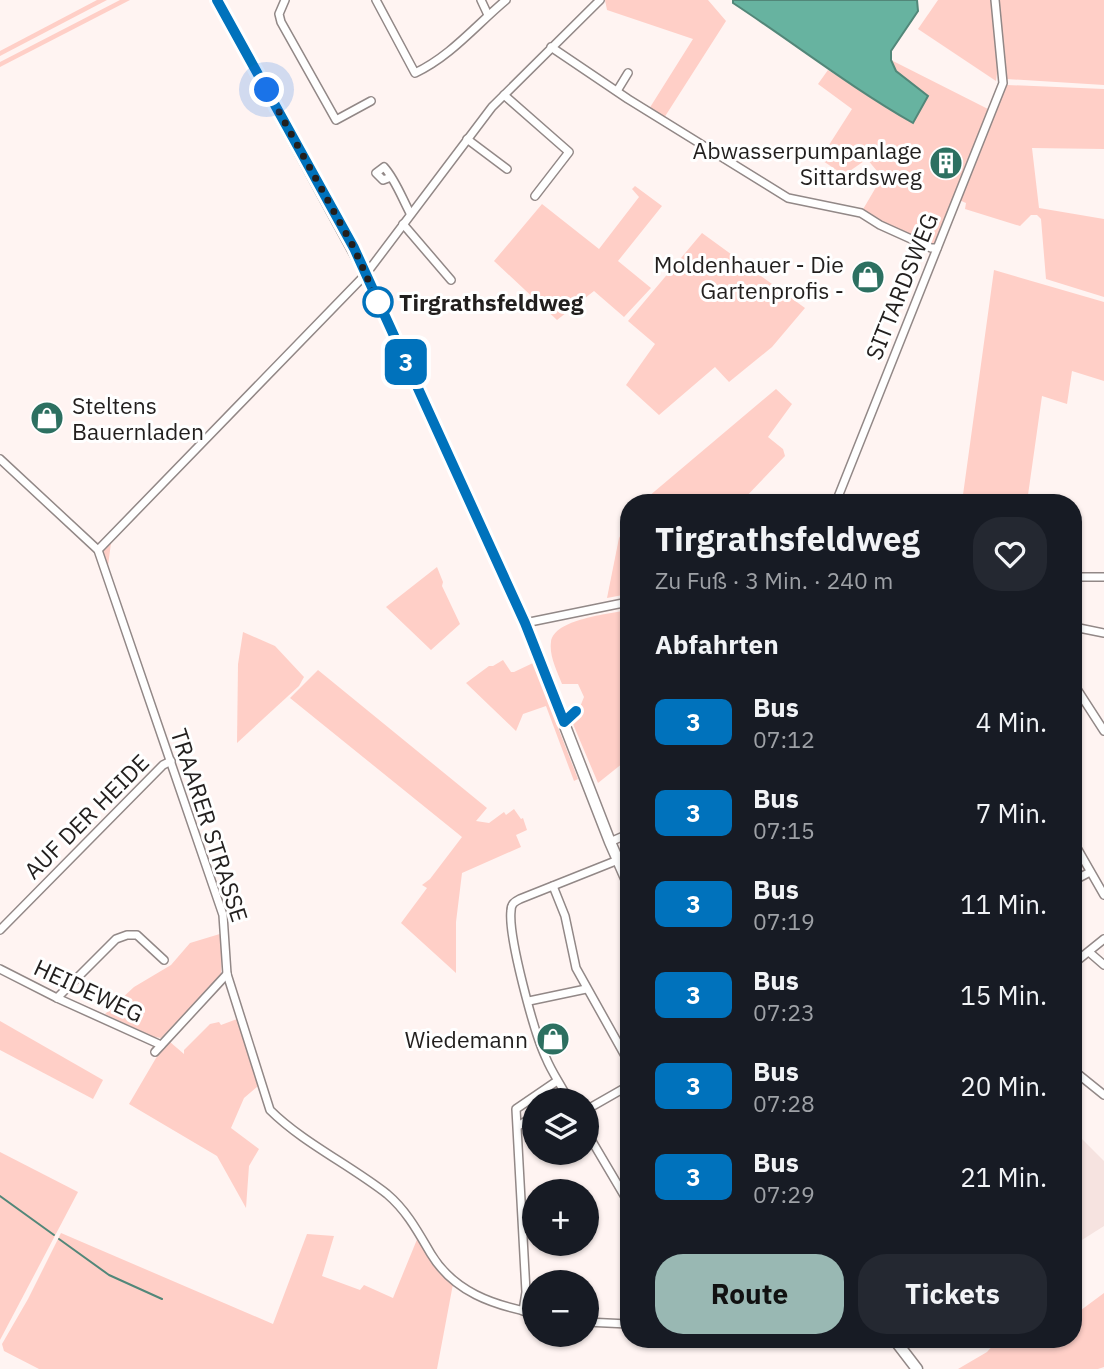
<!DOCTYPE html>
<html lang="de">
<meta charset="utf-8">
<style>
:root{--surface:#171b24;--page:#242831;--text:#f1f3f6;--muted:#9ea1a6;--accent:#99b8b3}
body{margin:0;font-family:"IBM Plex Sans",sans-serif;background:var(--page);color:var(--text);height:100vh;display:flex;flex-direction:column;font-size:26px;white-space:nowrap}
*{box-sizing:border-box;margin:0}
p{font-size:23px;color:var(--muted)}
.icon{flex:none;width:38px;height:38px;fill:none;stroke:currentColor;stroke-width:2;stroke-linecap:round;stroke-linejoin:round}
.map{position:relative;flex:1;overflow:hidden}
.details{position:absolute;left:620px;top:494px;width:462px;height:854px;display:flex;flex-direction:column;background:var(--surface);border-radius:28px;box-shadow:0 2px 5px #0004}
.details>*{flex:none}
.badge{padding:0 14px;border-radius:10px;font-size:24px;line-height:46px}
.tools{position:absolute;left:522px;top:1088px;display:grid;gap:14px}
.tools a{display:grid;place-items:center;width:77px;height:77px;border-radius:50%;background:var(--surface);box-shadow:0 2px 5px #0004;font-size:35px}
.you{position:absolute;width:35px;height:35px;margin:-18px;border:5px solid #fff;border-radius:50%;background:#1a73e8;box-shadow:0 0 0 10px #1a73e833}
.map>.badge{position:absolute;translate:-50% -50%;box-shadow:0 0 0 4px #fff}
h2{padding:0 35px;font-size:26px;line-height:63px}
.round{display:grid;place-items:center;flex:none;width:74px;height:74px;border-radius:28px;background:var(--page)}
.summary{display:flex;align-items:center;justify-content:space-between;height:119px;padding:0 35px}
h1{font-size:33px;font-weight:800;line-height:52px}
.primary-button{display:flex;gap:14px;margin-top:auto;padding:14px 35px}
.primary-button a{flex:1;height:80px;border-radius:28px;background:var(--accent);color:#111;font-size:28px;font-weight:800;line-height:80px;text-align:center}
.primary-button a+a{background:var(--page);color:var(--text)}
ul{padding:0;list-style:none}
li{display:flex;align-items:center;gap:21px;height:91px;padding:0 35px}
li div{flex:1}
li b{display:block;font-size:26px}
li em{font-style:normal}
li .badge{min-width:77px;font-weight:700;text-align:center}
.map>svg:first-child{display:block}
</style>
<div class="map">
<svg width="1104" height="1369" viewBox="0 0 1104 1369">
<rect width="100%" height="100%" fill="#fff4f2"/>
<path fill="#f6e3e0" d="M 1073,1130 L 1104,1161 L 1104,1226 L 1074,1245 Z"/>
<g fill="#ffcfc7">
<path d="M 97,0 L 107,0 L 0,56 L 0,51 Z"/>
<path d="M 120,0 L 130,0 L 0,67 L 0,62 Z"/>
<path d="M 605,0 L 708,0 L 726,21 L 664,118 L 649,109 L 693,39 L 607,10 Z"/>
<path d="M 938,0 L 992,0 L 998,66 L 996,81 L 918,29 Z"/>
<path d="M 997,0 L 1104,0 L 1104,85 L 1006,79 Z"/>
<path d="M 891,60 L 988,109 L 934,245 L 881,222 L 862,211 L 882,177 L 867,159 L 844,175 L 820,159 L 852,109 L 818,84 L 828,70 L 913,123 L 928,96 L 896,71 Z"/>
<path d="M 1007,85 L 1104,89 L 1104,149 L 1032,148 L 1039,208 L 1104,219 L 1104,297 L 1046,279 L 1041,219 L 1037,215 L 1031,215 L 1020,226 L 965,209 L 966,203 L 959,200 Z"/>
<path d="M 635,186 L 662,206 L 618,261 L 651,288 L 624,317 L 594,291 L 557,320 L 494,261 L 542,204 L 599,249 L 639,197 L 632,189 Z"/>
<path d="M 702,233 L 805,308 L 772,347 L 729,382 L 715,367 L 659,415 L 626,385 L 655,344 L 628,321 Z"/>
<path d="M 994,270 L 1104,302 L 1104,381 L 1072,371 L 1067,404 L 1042,396 L 1027,502 L 962,502 Z"/>
<path d="M 357,291 L 111,543 L 108,566 L 163,730 L 103,559 L 104,550 Z"/>
<path d="M 776,389 L 792,404 L 768,437 L 783,449 L 785,456 L 741,502 L 642,502 Z"/>
<path d="M 628,523 L 628,594 L 607,598 L 619,538 Z"/>
<path d="M 437,567 L 443,582 L 442,586 L 460,624 L 431,650 L 386,607 Z"/>
<path d="M 628,610 L 628,759 L 598,783 L 573,724 L 584,697 L 578,684 L 562,684 C 557,671 549,656 551,642 C 554,619 609,614 628,610 Z"/>
<path d="M 243,632 L 275,646 L 304,677 L 299,686 L 237,743 L 238,664 Z"/>
<path d="M 503,660 L 511,672 L 514,672 L 533,663 L 578,779 L 574,781 L 546,706 L 523,714 L 516,731 L 466,683 L 489,666 L 493,666 Z"/>
<path d="M 318,670 L 487,808 L 476,821 L 489,823 L 504,812 L 506,815 L 514,809 L 521,819 L 523,818 L 527,830 L 516,835 L 521,847 L 462,873 L 456,922 L 456,973 L 401,923 L 427,888 L 422,885 L 430,879 L 462,837 L 290,698 Z"/>
<path d="M 223,933 L 221,975 L 161,1038 L 154,1037 L 105,1014 L 134,987 L 171,965 L 190,943 Z"/>
<path d="M 237,1019 L 258,1086 L 244,1098 L 231,1128 L 259,1149 L 249,1166 L 246,1208 L 217,1156 L 129,1104 L 156,1058 L 170,1042 L 184,1054 L 184,1050 L 210,1024 L 219,1022 L 221,1025 Z"/>
<path d="M 0,1021 L 103,1080 L 93,1099 L 0,1050 Z"/>
<path d="M 0,1152 L 78,1192 L 0,1340 Z"/>
<path d="M 61,1233 L 273,1324 L 307,1234 L 334,1236 L 322,1276 L 360,1290 L 364,1285 L 393,1298 L 418,1237 L 453,1284 L 437,1369 L 39,1369 L 4,1351 L 2,1344 L 28,1299 Z"/>
<path d="M 1104,1293 L 1104,1367 L 1098,1369 L 958,1369 L 987,1352 L 996,1342 L 1002,1339 L 1018,1348 L 1033,1344 L 1041,1339 L 1073,1339 L 1073,1316 Z"/>
</g>
<path fill="#67b3a0" stroke="#528779" stroke-width="2" d="M 733,0 L 917,0 L 918,11 L 891,51 L 891,60 L 896,71 L 928,96 L 913,123 C 850,87 794,43 733,3 Z"/>
<g fill="none" stroke-linecap="round" stroke-linejoin="round">
<g stroke="#528779" stroke-width="2">
<path d="M 0,1196 L 54,1235"/>
<path d="M 59,1239 L 109,1275 L 162,1299"/>
</g>
<defs>
<g id="minor">
<path d="M 285,0 L 279,14 L 281,22 L 336,120 L 371,101"/>
<path d="M 376,0 L 415,73 C 451,56 476,25 506,0"/>
<path d="M 481,0 L 488,15"/>
<path d="M 551,47 L 628,99 L 788,198 L 861,213 L 880,225 L 931,248 L 937,248"/>
<path d="M 617,91 L 628,73"/>
<path d="M 504,95 L 569,152 L 535,196"/>
<path d="M 467,139 L 507,169"/>
<path d="M 391,177 L 383,180 L 376,173 L 384,167 C 395,179 402,198 410,213"/>
<path d="M 403,224 L 451,280"/>
<path d="M 0,459 L 98,550 L 223,915 L 227,974 L 270,1110 C 302,1142 350,1165 387,1194 C 407,1211 418,1232 431,1254 C 454,1292 493,1305 534,1313"/>
<path d="M 836,502 L 1003,83 L 995,0"/>
<path d="M 98,550 L 366,274 L 492,107 L 600,0"/>
<path d="M 1073,577 L 1104,577"/>
<path d="M 525,623 L 628,602"/>
<path d="M 1073,631 L 1079,628 L 1104,633"/>
<path d="M 1073,683 L 1104,731"/>
<path d="M 1073,841 L 1104,895"/>
<path d="M 610,842 L 628,834"/>
<path d="M 1073,881 L 1090,872"/>
<path d="M 553,886 L 565,916 L 576,968 L 628,1061"/>
<path d="M 0,930 L 163,765 L 171,761"/>
<path d="M 1089,952 L 1104,965"/>
<path d="M 1073,964 L 1104,939"/>
<path d="M 0,969 L 57,998 L 161,1045"/>
<path d="M 57,998 L 116,939 L 127,935 L 137,935 L 164,960"/>
<path d="M 529,1001 L 586,989"/>
<path d="M 155,1052 L 227,974"/>
<path d="M 1073,1070 L 1104,1095"/>
<path d="M 569,1101 C 562,1086 552,1073 546,1058 C 534,1033 508,936 511,911 C 511,904 514,902 520,899 L 618,860"/>
<path d="M 586,1110 L 628,1086"/>
<path d="M 518,1126 L 534,1116"/>
<path d="M 586,1131 L 628,1202"/>
<path d="M 523,1311 L 526,1292 L 516,1109 L 557,1081"/>
<path d="M 586,1322 L 628,1324"/>
</g>
<g id="secondary">
<path d="M 217,0 L 366,274 L 525,623 L 610,842 L 628,883"/>
<path d="M 894,1339 L 917,1369"/>
</g>
</defs>
<use href="#minor" stroke="#928887" stroke-width="10"/>
<use href="#secondary" stroke="#928887" stroke-width="13"/>
<use href="#minor" stroke="#fff" stroke-width="7"/>
<use href="#secondary" stroke="#fff" stroke-width="10"/>
</g>
<g fill="none" stroke-linecap="round" stroke-linejoin="round">
<defs>
<path id="line" d="M 217,0 L 354,248 L 525,623 L 564,722 L 576,711"/>
</defs>
<use href="#line" stroke="#fff" stroke-width="16"/>
<use href="#line" stroke="#0072bc" stroke-width="10"/>
<path stroke="#221f1e" stroke-width="7" stroke-dasharray="0 12.6" d="M 267,90 L 354,248 L 378,302"/>
</g>
<defs>
<symbol id="building-disc" viewBox="-11 -11 22 22"><circle r="9.5" fill="#2d7061" stroke="#fff"/><path d="M-4-6H4V6H1V3H-1V6H-4ZM-2.5-4.3h1.7v1.8h-1.7ZM.8-4.3h1.7v1.8H.8ZM-2.5-1h1.7V.8h-1.7ZM.8-1h1.7V.8H.8Z" fill="#fff"/></symbol>
<symbol id="shop-disc" viewBox="-11 -11 22 22"><circle r="9.5" fill="#2d7061" stroke="#fff"/><path d="M-5-2.5h2.3a2.7 3.5 0 0 1 5.4 0H5L5.5 6h-11ZM-1.5-2.5h3a1.5 2.3 0 0 0-3 0Z" fill="#fff"/></symbol>
</defs>
<g fill-rule="evenodd">
<use href="#building-disc" x="927" y="144" width="38" height="38"/>
<use href="#shop-disc" x="849" y="258" width="38" height="38"/>
<use href="#shop-disc" x="28" y="399" width="38" height="38"/>
<use href="#shop-disc" x="534" y="1020" width="38" height="38"/>
</g>
<circle fill="#fff" stroke="#0072bc" stroke-width="3.5" cx="378" cy="302" r="14"/>
<g text-anchor="middle" dominant-baseline="central" stroke-width="6" stroke-linejoin="round" paint-order="stroke">
<g font-size="23" fill="#221f1e" stroke="#fff" text-anchor="end">
<text x="922" y="150">Abwasserpumpanlage<tspan x="922" dy="26">Sittardsweg</tspan></text>
<text x="844" y="264">Moldenhauer - Die<tspan x="844" dy="26">Gartenprofis -</tspan></text>
<text x="72" y="405" text-anchor="start">Steltens<tspan x="72" dy="26">Bauernladen</tspan></text>
<text x="528" y="1039">Wiedemann</text>
</g>
<g font-size="23" fill="#221f1e" stroke="#fff">
<text transform="translate(901 286) rotate(-68)">SITTARDSWEG</text>
<text transform="translate(86 816) rotate(-45)">AUF DER HEIDE</text>
<text transform="translate(210 825) rotate(72)">TRAARER STRASSE</text>
<text transform="translate(89 990) rotate(25)">HEIDEWEG</text>
</g>
<g font-size="23" font-weight="bold" fill="#221f1e" stroke="#fff" text-anchor="start">
<text x="399" y="302">Tirgrathsfeldweg</text>
</g>
</g>
</svg>
<div class="tools">
<a><svg class="icon" aria-label="layers" viewBox="0 0 24 24"><path d="M12 4l9 5-9 5-9-5zM3 14l9 5 9-5"/></svg></a>
<a>+</a>
<a>−</a>
</div>
<div class="you" style="left:267px;top:90px"></div>
<b class="badge" style="left:406px;top:362px;background:#0072bc;color:#fff">3</b>
<section class="details">
<div class="summary"><div><h1>Tirgrathsfeldweg</h1><p>Zu Fuß · 3 Min. · 240 m</p></div><a class="round"><svg class="icon" aria-label="heart" viewBox="0 0 24 24"><path d="M12 20l-8-8c-3-5 5-10 8-4 3-6 11-1 8 4z"/></svg></a></div>
<h2>Abfahrten</h2>
<ul>
<li><span class="badge" style="background:#0072bc;color:#fff">3</span><div><b>Bus</b><p>07:12</p></div><em>4 Min.</em></li>
<li><span class="badge" style="background:#0072bc;color:#fff">3</span><div><b>Bus</b><p>07:15</p></div><em>7 Min.</em></li>
<li><span class="badge" style="background:#0072bc;color:#fff">3</span><div><b>Bus</b><p>07:19</p></div><em>11 Min.</em></li>
<li><span class="badge" style="background:#0072bc;color:#fff">3</span><div><b>Bus</b><p>07:23</p></div><em>15 Min.</em></li>
<li><span class="badge" style="background:#0072bc;color:#fff">3</span><div><b>Bus</b><p>07:28</p></div><em>20 Min.</em></li>
<li><span class="badge" style="background:#0072bc;color:#fff">3</span><div><b>Bus</b><p>07:29</p></div><em>21 Min.</em></li>
</ul>
<div class="primary-button"><a>Route</a><a>Tickets</a></div>
</section>
</div>
